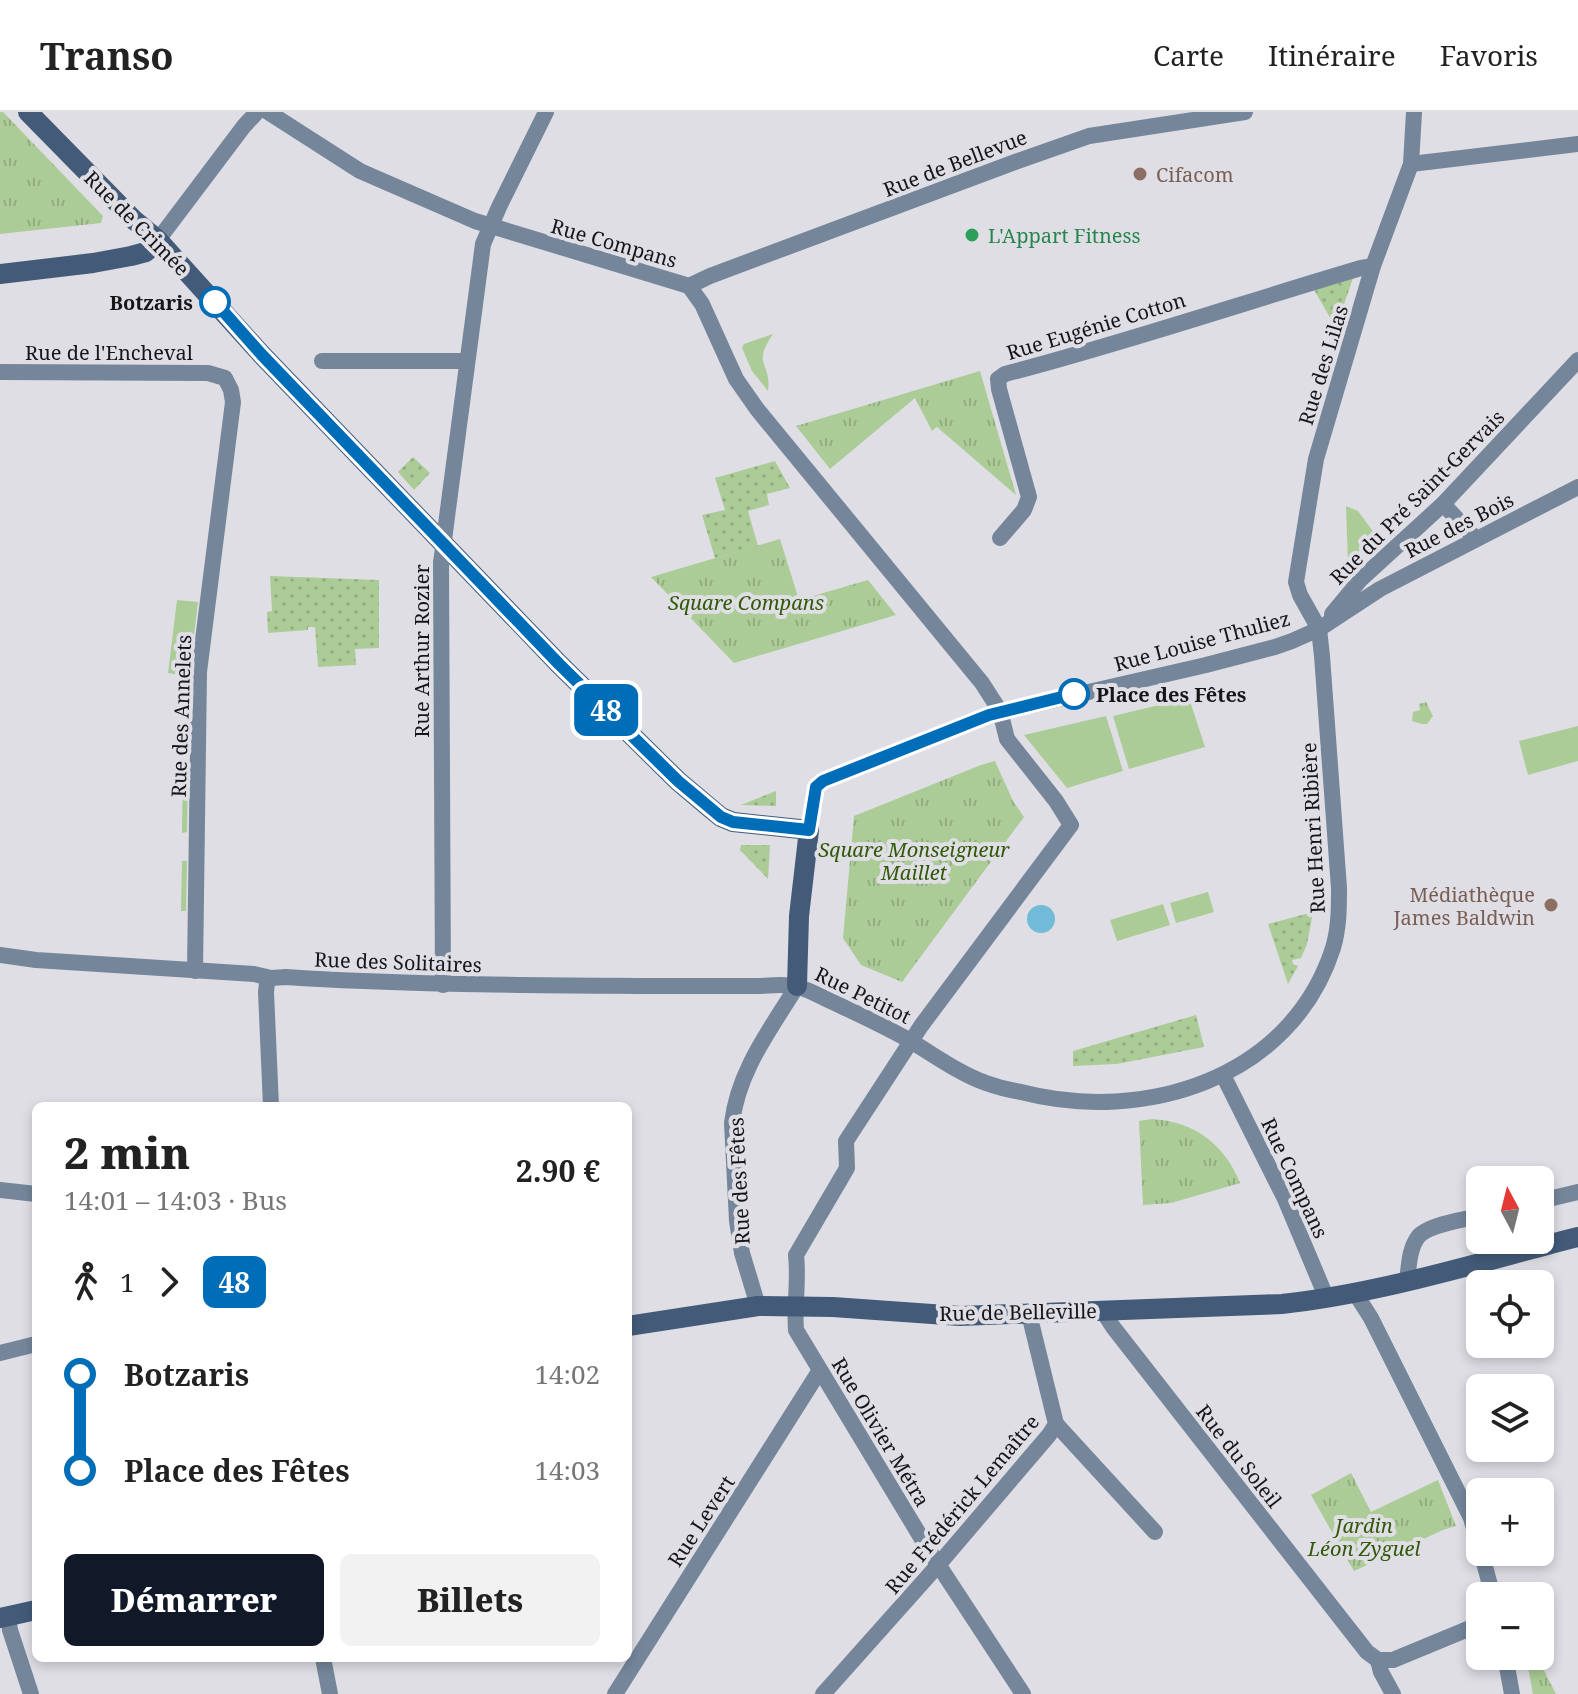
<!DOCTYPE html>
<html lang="fr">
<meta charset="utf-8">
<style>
:root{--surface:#fff;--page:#f2f2f2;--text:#222;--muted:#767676;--line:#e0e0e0;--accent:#111827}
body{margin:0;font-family:"Noto Serif",serif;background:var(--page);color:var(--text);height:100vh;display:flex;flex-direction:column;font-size:30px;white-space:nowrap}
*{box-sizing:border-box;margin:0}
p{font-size:26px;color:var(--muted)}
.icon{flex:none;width:44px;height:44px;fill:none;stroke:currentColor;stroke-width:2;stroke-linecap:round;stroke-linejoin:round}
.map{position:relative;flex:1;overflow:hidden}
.panel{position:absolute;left:32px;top:990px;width:600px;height:560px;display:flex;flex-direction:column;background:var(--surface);border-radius:12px;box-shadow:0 4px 12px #0003}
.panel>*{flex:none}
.badge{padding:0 16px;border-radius:12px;font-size:28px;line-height:52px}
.needle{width:52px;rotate:353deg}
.fabs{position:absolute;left:1466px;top:1054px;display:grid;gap:16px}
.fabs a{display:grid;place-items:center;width:88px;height:88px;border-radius:12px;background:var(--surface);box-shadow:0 4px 12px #0003;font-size:40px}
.map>.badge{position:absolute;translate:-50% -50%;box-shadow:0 0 0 4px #fff}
.legs{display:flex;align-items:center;gap:12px;height:88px;padding:0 32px;font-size:26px}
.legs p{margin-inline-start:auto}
.head{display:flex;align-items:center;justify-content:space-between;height:136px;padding:0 32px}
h1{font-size:44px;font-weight:800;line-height:60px}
.cta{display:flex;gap:16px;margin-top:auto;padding:16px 32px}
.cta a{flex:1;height:92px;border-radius:12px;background:var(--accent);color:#fff;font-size:32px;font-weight:800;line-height:92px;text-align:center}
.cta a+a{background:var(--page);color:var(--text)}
ul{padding:0 32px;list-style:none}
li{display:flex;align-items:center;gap:28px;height:96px;font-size:30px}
li i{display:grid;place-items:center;width:12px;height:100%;margin:0 10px;background:currentColor}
li i::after{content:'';width:20px;height:20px;margin:-10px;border:6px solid;border-radius:50%;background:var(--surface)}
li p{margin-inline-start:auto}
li:first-child i{background:linear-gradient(#0000 50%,currentColor 0)}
li:last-child i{background:linear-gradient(currentColor 50%,#0000 0)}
header{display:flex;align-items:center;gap:48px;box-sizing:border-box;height:112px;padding:0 40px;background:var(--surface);border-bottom:2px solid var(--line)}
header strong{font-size:38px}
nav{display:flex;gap:44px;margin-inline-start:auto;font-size:28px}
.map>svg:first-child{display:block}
</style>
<header>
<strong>Transo</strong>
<nav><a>Carte</a><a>Itinéraire</a><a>Favoris</a></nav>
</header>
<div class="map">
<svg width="1578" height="1582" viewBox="0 0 1578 1582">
<defs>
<pattern id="park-tufts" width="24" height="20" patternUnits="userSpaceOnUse" patternTransform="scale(2)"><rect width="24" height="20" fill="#abcc96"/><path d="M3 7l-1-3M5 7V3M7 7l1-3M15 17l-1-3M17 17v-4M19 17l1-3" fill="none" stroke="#92ae81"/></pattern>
<pattern id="garden-dots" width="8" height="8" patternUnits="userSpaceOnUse" patternTransform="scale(2)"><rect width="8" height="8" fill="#abcc96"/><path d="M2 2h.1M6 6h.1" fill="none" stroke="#92ae81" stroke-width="1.8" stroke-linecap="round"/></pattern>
</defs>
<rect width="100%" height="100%" fill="#dfdee5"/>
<g fill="#abcc96">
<path d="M 773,222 C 751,254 772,250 768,279 L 752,259 L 742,236 L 744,232 Z"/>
<path d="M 1346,394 L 1358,399 L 1375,422 L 1348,451 Z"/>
<path d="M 177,488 L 198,490 L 189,564 L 168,561 Z"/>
<path d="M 1189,586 L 1205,635 L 1129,657 L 1113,604 Z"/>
<path d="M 1106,604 L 1123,659 L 1067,676 L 1024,623 Z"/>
<path d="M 1578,614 L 1578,649 L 1528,663 L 1519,629 Z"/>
<path d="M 183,650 L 188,650 L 187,720 L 182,721 Z"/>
<path d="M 182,749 L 187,749 L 186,799 L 181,799 Z"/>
<path d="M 1208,780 L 1214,800 L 1176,811 L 1170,791 Z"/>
<path d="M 1163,792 L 1170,813 L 1117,829 L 1110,808 Z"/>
</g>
<g fill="url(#park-tufts)">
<path d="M 0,0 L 3,0 L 103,104 L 101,111 L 0,122 Z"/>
<path d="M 980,259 L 1016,383 L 937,315 L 932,319 L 915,286 L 830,357 L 796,314 Z"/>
<path d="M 780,427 L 799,488 L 868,468 L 896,503 L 734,551 L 651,465 Z"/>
<path d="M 1426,590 L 1433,604 L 1427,612 L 1422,612 L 1412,609 L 1413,600 L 1420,598 L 1419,592 Z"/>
<path d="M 995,649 L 1013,689 L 1024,705 L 902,870 L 861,853 L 843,826 L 854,704 L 981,653 Z"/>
<path d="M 1152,1007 C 1194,1009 1225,1033 1240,1071 L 1171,1091 L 1143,1093 L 1139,1009 Z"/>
<path d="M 1351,1361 L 1371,1400 L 1438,1368 L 1456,1414 L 1443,1418 L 1354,1459 L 1311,1383 Z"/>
<path d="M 1539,1549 L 1556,1582 L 1533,1582 L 1528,1555 Z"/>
</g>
<g fill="url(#garden-dots)">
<path d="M 1353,166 L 1336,216 L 1313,176 Z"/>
<path d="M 413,345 L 430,361 L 414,378 L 398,360 Z"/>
<path d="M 775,349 L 790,376 L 767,382 L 769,393 L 748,399 L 758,434 L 715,446 L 702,403 L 725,398 L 715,366 Z"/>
<path d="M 270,464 L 379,468 L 379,536 L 355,537 L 356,553 L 318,555 L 315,515 L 308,515 L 308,518 L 268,521 L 267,500 L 272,499 Z"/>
<path d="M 776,679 L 776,694 L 741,693 Z"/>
<path d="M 741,733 L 770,733 L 768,767 L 740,738 Z"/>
<path d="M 1313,800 L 1307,832 L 1301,846 L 1292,848 L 1293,852 L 1298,854 L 1288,872 L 1268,812 Z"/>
<path d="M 1196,903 L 1204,935 L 1117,952 L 1073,954 L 1073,939 Z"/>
</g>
<circle fill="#71bbd8" cx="1041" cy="807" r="14"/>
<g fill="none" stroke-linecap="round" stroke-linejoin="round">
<g stroke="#75869b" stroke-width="16">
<path d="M 268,0 L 360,59 L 475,109 L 689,174 L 702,192 L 736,267 L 757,297 L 982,571 L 1000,599 L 1007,627 L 1056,689 L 1071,713 L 921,914 L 846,1029 L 847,1056 L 796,1143 C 799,1168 794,1193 796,1218 L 928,1437 L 1023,1582"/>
<path d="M 1411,52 L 1578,32"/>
<path d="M 158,128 L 244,14 L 257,0"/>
<path d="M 689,174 L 710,164 L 1015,50 L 1089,24 L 1245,0"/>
<path d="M 322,249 L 467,249"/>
<path d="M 0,260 L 208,261 L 225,266 L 231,278 L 233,290 L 199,560 L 195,859"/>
<path d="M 450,382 L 483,132 L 499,95 L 546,0"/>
<path d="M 1443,392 L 1476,427"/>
<path d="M 1000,426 L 1024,398 L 1029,385 L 999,277 L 998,267 L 1005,262 C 1125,231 1242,191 1361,156 L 1373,154"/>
<path d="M 441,451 L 443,873"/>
<path d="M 1332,502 L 1361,467 L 1443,392 L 1578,248"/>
<path d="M 809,718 L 816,675 L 823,669 L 989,603 L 1206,553 L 1275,535 L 1292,529 L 1319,517 L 1380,477 L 1578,375"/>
<path d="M 0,843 L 36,848 L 254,862 L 271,866 L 286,865 C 409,873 531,873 654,874 C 688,874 722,874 756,874 C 769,874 786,871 798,875 C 811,878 824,887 837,892 C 860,903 884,914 907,927 C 933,942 958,961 986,971 C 997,975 1009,978 1021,980 C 1144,1012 1291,967 1333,836 C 1339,816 1339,796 1339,776 L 1322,544 L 1319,517 L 1300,483 L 1296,470 L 1316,347 L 1373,154 L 1411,52 L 1414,0"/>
<path d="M 1223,963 L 1285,1087 L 1327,1187"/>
<path d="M 271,994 L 266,880 L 267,871 L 271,866"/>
<path d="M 0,1078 L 36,1082"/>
<path d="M 1540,1089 L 1578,1080"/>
<path d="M 1407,1169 C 1409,1154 1409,1137 1418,1125 C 1427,1113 1465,1107 1480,1104"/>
<path d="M 1355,1181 L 1371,1206 L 1471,1406 L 1480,1437"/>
<path d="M 758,1194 L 742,1141 L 737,1109 L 732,1011 C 738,959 770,918 797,874"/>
<path d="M 1102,1198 L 1113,1215 L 1367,1540 L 1378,1548 L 1393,1548 L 1480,1512"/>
<path d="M 0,1241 L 36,1232"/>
<path d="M 1056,1312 L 1155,1420"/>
<path d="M 1481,1440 L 1493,1484"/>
<path d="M 8,1504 L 10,1518 L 31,1582"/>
<path d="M 1505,1544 L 1512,1582"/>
<path d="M 323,1546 L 330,1582"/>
<path d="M 1378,1548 L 1381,1560 L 1393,1582"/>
<path d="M 615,1582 L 820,1258"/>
<path d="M 823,1582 L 939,1452 L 1049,1323 L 1056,1312 L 1029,1202"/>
</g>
<g stroke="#435b79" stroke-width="20">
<path d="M 28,0 L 134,108 L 158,128 L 262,243 L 559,552 L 678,669 L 710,696 L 721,705 L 733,710 L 809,718 L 799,804 L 797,874"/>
<path d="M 0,162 L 93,151 L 131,144 L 146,140 L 158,128"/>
<path d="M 628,1214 L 758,1194 L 833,1195 L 960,1204 L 1282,1192 C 1382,1181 1480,1150 1578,1125"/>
<path d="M 0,1506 L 36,1498"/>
</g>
<path stroke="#75869b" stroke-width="16" d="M 441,451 L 450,382"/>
</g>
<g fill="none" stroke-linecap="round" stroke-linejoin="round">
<defs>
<path id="line-1" d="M 215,190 L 262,243 L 559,552 L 678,669 L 721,705 L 733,710 L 809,718 L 816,675 L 823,669 L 989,603 L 1074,582"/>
</defs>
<use href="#line-1" stroke="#fff" stroke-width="18"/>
<use href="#line-1" stroke="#006db8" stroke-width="12"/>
</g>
<g fill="#8d6e63" stroke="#dfdee5" stroke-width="3">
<circle cx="1140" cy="62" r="8"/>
<circle cx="1551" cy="793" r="8"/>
</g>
<circle fill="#2e9e5b" stroke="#dfdee5" stroke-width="3" cx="972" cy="123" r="8"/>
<g fill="#fff" stroke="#006db8" stroke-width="4">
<circle cx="215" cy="190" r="14"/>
<circle cx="1074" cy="582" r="14"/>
</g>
<g text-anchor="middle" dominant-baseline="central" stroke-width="8" stroke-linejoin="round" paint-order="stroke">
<g font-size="20" fill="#161618" stroke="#dfdee5">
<text transform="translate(955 51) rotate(-21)">Rue de Bellevue</text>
<text transform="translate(137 111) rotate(45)">Rue de Crimée</text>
<text transform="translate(614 131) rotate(16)">Rue Compans</text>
<text transform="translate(1096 214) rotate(-17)">Rue Eugénie Cotton</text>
<text x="109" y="240">Rue de l'Encheval</text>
<text transform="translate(1323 253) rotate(-73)">Rue des Lilas</text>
<text transform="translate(1417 385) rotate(-45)">Rue du Pré Saint-Gervais</text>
<text transform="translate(1459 413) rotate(-27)">Rue des Bois</text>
<text transform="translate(1202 529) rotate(-15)">Rue Louise Thuliez</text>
<text transform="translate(421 539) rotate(-90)">Rue Arthur Rozier</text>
<text transform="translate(181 604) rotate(-88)">Rue des Annelets</text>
<text transform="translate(1313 716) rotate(-93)">Rue Henri Ribière</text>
<text transform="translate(398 850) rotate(2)">Rue des Solitaires</text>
<text transform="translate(863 883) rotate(26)">Rue Petitot</text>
<text transform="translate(1295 1066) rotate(65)">Rue Compans</text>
<text transform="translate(739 1069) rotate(-93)">Rue des Fêtes</text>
<text transform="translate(1018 1200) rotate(-1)">Rue de Belleville</text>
<text transform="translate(881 1320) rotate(59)">Rue Olivier Métra</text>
<text transform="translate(1239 1344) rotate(52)">Rue du Soleil</text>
<text transform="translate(962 1392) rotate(-50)">Rue Frédérick Lemaître</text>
<text transform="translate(701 1409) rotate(-57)">Rue Levert</text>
</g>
<g font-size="20" fill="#785e54" stroke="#dfdee5" text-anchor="start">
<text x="1156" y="62">Cifacom</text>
<text x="1535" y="782" text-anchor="end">Médiathèque<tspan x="1535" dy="23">James Baldwin</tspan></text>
</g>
<g font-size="20" fill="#27864d" stroke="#dfdee5" text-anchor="start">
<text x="988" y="123">L'Appart Fitness</text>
</g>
<g font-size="20" font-weight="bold" fill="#161618" stroke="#dfdee5" text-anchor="end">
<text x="193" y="190">Botzaris</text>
<text x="1096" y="582" text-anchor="start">Place des Fêtes</text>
</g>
<g font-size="20" font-style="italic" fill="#315908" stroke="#dfdee5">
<text x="746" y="490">Square Compans</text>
<text x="914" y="737">Square Monseigneur<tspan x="914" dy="23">Maillet</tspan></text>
<text x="1364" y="1413">Jardin<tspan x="1364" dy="23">Léon Zyguel</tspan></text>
</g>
</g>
</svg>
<div class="fabs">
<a><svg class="needle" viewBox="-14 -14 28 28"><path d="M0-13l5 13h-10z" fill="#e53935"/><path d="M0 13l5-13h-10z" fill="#767676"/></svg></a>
<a><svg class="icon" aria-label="locate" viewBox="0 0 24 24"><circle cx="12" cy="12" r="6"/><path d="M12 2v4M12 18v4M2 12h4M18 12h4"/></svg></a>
<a><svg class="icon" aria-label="layers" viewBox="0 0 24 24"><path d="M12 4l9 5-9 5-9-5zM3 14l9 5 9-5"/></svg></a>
<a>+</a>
<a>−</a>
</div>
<b class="badge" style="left:606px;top:598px;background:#006db8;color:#fff">48</b>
<section class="panel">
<div class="head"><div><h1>2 min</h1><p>14:01 – 14:03 · Bus</p></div><b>2.90 €</b></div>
<div class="legs"><svg class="icon" aria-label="walk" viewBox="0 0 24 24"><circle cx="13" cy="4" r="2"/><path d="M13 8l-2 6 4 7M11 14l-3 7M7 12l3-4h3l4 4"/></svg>1<svg class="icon" aria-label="forward" viewBox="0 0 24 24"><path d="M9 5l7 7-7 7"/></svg><b class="badge" style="background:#006db8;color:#fff">48</b></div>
<ul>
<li><i style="color:#006db8"></i><b>Botzaris</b><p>14:02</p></li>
<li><i style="color:#006db8"></i><b>Place des Fêtes</b><p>14:03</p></li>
</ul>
<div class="cta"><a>Démarrer</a><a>Billets</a></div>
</section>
</div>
